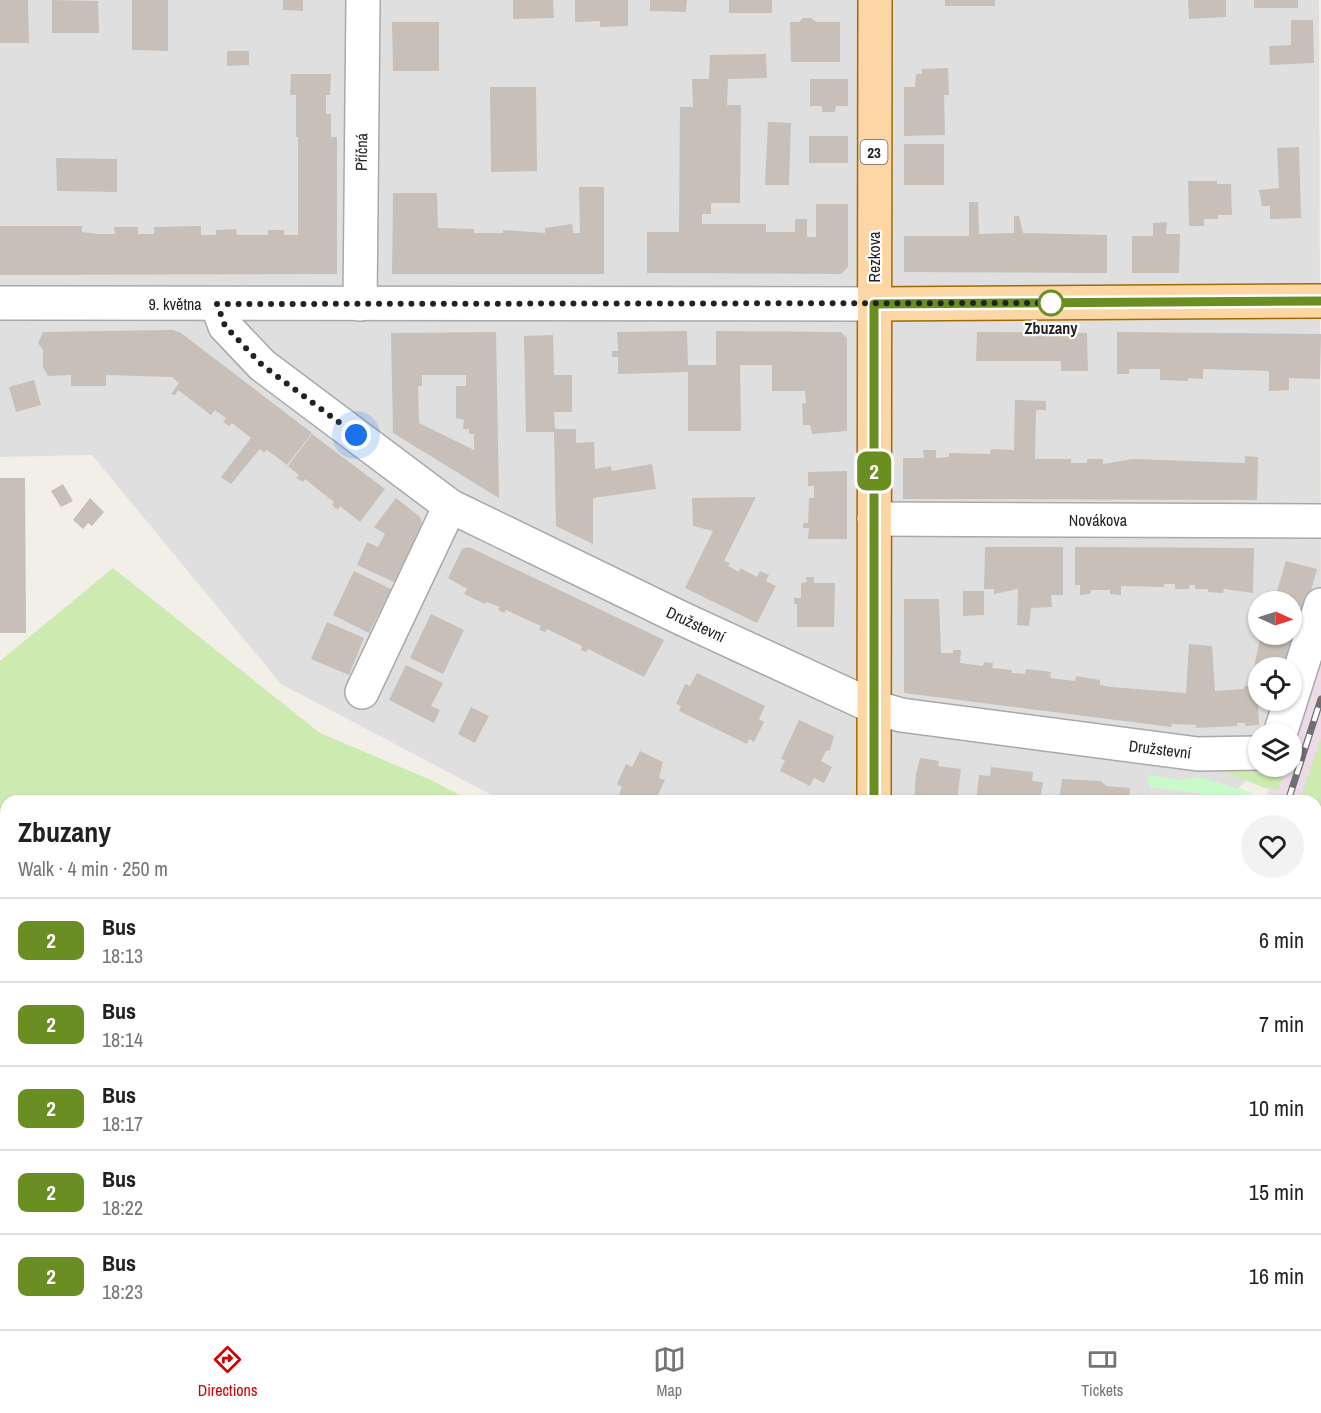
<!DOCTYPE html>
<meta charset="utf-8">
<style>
:root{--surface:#fff;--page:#f2f2f2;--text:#202124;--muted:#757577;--line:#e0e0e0;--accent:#d40000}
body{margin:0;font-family:"Archivo Narrow",sans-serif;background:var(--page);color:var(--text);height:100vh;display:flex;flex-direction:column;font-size:22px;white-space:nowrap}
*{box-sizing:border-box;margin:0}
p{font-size:20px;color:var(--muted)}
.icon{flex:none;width:33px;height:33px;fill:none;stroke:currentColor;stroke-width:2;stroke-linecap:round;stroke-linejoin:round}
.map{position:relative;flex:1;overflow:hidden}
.details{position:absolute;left:0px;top:795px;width:1322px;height:534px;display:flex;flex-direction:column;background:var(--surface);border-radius:18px 18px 0 0;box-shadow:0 2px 4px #0004}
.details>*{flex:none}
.badge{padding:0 12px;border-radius:9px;font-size:21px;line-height:39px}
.needle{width:39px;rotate:93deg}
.controls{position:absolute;left:1248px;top:591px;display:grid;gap:12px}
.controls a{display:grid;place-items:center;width:54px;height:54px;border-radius:50%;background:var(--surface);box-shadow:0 2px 4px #0004;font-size:30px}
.you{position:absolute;width:30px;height:30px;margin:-15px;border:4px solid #fff;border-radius:50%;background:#1a73e8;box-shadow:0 0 0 9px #1a73e833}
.map>.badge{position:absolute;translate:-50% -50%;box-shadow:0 0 0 3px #fff}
.round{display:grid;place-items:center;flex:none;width:63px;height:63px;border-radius:32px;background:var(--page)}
.overview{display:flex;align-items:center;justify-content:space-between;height:102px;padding:0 18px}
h1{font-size:28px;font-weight:800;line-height:45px}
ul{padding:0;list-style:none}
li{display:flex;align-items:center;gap:18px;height:84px;padding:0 18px;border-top:2px solid var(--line)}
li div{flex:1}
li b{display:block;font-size:22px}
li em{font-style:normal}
li .badge{min-width:66px;font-weight:700;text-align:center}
.tabs{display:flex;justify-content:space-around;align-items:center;height:84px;border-top:2px solid var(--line);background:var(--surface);font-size:16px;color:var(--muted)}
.tabs a{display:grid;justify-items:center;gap:3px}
.tabs .selected{color:var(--accent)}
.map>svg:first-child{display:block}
</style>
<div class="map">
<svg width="1321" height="1329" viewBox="0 0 1321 1329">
<rect width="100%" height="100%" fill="#f2efe9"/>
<g fill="#e0dfdf" fill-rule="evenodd">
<path d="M 0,0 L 1319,0 L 1321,628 L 1284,733 L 1258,734 L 1260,767 L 1225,801 L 503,801 L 281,684 L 92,455 L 0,457 ZM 1258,602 L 1292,602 L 1292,634 L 1258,634 ZM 1258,668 L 1292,668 L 1292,700 L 1258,700 Z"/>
<path d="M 602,1323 L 741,1323 L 743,1329 L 587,1329 Z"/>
</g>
<g fill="#ebdbe8">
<path d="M 1321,638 L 1321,768 L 1311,801 L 1265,801 L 1275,767 L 1292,766 L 1292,734 Z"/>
<path d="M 1149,1323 L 1244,1323 L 1245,1329 L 1149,1329 Z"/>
</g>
<g fill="#cdebb0">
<path d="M 113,568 L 320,733 L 431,780 L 471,801 L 6,801 L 6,1174 L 0,1172 L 0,661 Z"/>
<path d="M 1321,738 L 1321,829 L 1316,828 L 1316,801 L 1301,797 Z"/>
<path d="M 1286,767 L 1278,790 L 1265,788 L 1227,773 L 1224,769 Z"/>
<path d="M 992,1323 L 1033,1323 L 1034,1329 L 992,1329 Z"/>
<path d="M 1244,1323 L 1301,1323 L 1305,1329 L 1245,1329 Z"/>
</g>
<g fill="#add19e">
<path d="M 1316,979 L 1321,982 L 1321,1329 L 1305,1329 L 1301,1323 L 1316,1323 Z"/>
<path d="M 620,1323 L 727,1323 L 728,1329 L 653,1329 L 652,1324 L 635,1329 L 621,1329 Z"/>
<rect x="782" y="1323" width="63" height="6"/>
</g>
<path fill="#c8facc" d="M 1147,775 L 1183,780 L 1199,777 L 1253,793 L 1217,801 L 1200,801 L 1199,793 L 1150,787 Z"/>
<rect fill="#88e0be" x="920" y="1323" width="72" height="6"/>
<g fill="#aad3df">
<path d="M 1316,851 L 1321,852 L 1321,982 L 1316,979 Z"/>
<path d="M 0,1172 L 6,1174 L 6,1303 L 0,1300 Z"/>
<path d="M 59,1323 L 552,1323 L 539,1329 L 77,1329 Z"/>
</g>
<g fill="#c7bfb8" fill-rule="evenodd">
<path d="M 0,0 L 28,0 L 29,43 L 0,43 Z"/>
<path d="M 52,0 L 98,1 L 99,33 L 52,33 Z"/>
<path d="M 132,0 L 168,0 L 168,51 L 132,50 Z"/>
<path d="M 283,0 L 303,0 L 303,11 L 283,10 Z"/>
<path d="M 513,0 L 553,0 L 554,18 L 513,19 Z"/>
<path d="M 575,0 L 628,0 L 628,26 L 600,27 L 600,21 L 575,22 Z"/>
<path d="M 650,0 L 687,0 L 686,12 L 650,11 Z"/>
<rect x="729" y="0" width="43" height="13"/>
<rect x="945" y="0" width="50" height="6"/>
<path d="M 1188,0 L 1226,0 L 1226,17 L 1189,19 Z"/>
<rect x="1254" y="0" width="44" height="8"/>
<path d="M 803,18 L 811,18 L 816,22 L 840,22 L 840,62 L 791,62 L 790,22 L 799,22 Z"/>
<path d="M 1291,20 L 1313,20 L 1314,63 L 1270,65 L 1269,46 L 1291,45 Z"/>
<path d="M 392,22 L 439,22 L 439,71 L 393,71 Z"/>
<path d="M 227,51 L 249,51 L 249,65 L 227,66 Z"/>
<path d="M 766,54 L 767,78 L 728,79 L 727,105 L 741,105 L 740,203 L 711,203 L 711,214 L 702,214 L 702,224 L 766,224 L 766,232 L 795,232 L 795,219 L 807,219 L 807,237 L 816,237 L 816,204 L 848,204 L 848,267 L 841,274 L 647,273 L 647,232 L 679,232 L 680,107 L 693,107 L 692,79 L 709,79 L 710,55 Z"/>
<path d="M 948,68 L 949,95 L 944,95 L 945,135 L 904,136 L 904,87 L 915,87 L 916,74 L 922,74 L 922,69 Z"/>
<path d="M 291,74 L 331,74 L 330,95 L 326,95 L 326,114 L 331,114 L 331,137 L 337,137 L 337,274 L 0,275 L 0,226 L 82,226 L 82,232 L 98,234 L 115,234 L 114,227 L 138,227 L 138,234 L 154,234 L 154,227 L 201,226 L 201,235 L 216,235 L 216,230 L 236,229 L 237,235 L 268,235 L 268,230 L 284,230 L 284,235 L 298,235 L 298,137 L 296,137 L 296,95 L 290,95 Z"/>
<path d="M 810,79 L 848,79 L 848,106 L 836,106 L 835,112 L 822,112 L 822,106 L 810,106 Z"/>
<path d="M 490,87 L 536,87 L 537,171 L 491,172 Z"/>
<path d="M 768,122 L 791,123 L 789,185 L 765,185 Z"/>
<rect x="809" y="136" width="39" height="27"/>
<rect x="904" y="144" width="40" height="41"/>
<path d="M 1299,147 L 1301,218 L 1270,219 L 1270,206 L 1262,206 L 1259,190 L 1279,188 L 1277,148 Z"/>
<path d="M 56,158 L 117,159 L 117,192 L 57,191 Z"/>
<path d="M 1188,181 L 1217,181 L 1217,184 L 1231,184 L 1232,215 L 1218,215 L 1218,219 L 1204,219 L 1204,226 L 1189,226 Z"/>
<path d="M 579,187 L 604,187 L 604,274 L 392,274 L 393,193 L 437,193 L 438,228 L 474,229 L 474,233 L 503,233 L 503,230 L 545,233 L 545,228 L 572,224 L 573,233 L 580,233 Z"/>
<path d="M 969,202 L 978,202 L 979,234 L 1014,233 L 1014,216 L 1019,216 L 1023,233 L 1107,235 L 1107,273 L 904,272 L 904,236 L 969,236 Z"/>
<path d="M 1167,222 L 1166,234 L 1180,234 L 1179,273 L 1132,273 L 1132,236 L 1153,236 L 1153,223 Z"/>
<path d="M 173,330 L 181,333 L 312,433 L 287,465 L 267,450 L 264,453 L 260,449 L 231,484 L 221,477 L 251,438 L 232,423 L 229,426 L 223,422 L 226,418 L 215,410 L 211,415 L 178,390 L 175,395 L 171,394 L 179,383 L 172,377 L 106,375 L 106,386 L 71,386 L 71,375 L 48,376 L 43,367 L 43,350 L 38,343 L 43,332 Z"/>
<path d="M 687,331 L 688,365 L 716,365 L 716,331 L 841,332 L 847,338 L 847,431 L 812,434 L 810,425 L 803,425 L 802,403 L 806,404 L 805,391 L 772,391 L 772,365 L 740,365 L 741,431 L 688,431 L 688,372 L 618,374 L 618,357 L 612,357 L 612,351 L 618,351 L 617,332 Z"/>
<path d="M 496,332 L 499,498 L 393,433 L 391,333 ZM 422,375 L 466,375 L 466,386 L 456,386 L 456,418 L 464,420 L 463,429 L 469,429 L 469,434 L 474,434 L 474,450 L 419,423 L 418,386 L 422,386 Z"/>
<path d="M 977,332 L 1087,333 L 1088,371 L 1061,371 L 1061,361 L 976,361 Z"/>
<path d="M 1117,332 L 1321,334 L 1320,379 L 1289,378 L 1289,390 L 1269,391 L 1269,371 L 1203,369 L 1203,379 L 1188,378 L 1188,381 L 1160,380 L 1160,369 L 1129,369 L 1129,374 L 1117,374 Z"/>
<path d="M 553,335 L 554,375 L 572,375 L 572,412 L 554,412 L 555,429 L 576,429 L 576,443 L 594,442 L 595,469 L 611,466 L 612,471 L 652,464 L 656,489 L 593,498 L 593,544 L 556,526 L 554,432 L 526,432 L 524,336 Z"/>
<path d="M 34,380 L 41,405 L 16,412 L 9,387 Z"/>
<path d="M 1015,400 L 1046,401 L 1046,410 L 1036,410 L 1035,459 L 1071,459 L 1071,463 L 1087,463 L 1087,459 L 1103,459 L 1103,464 L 1133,459 L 1245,463 L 1245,456 L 1258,457 L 1257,500 L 903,499 L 903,458 L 924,458 L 923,450 L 936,450 L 936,458 L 949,457 L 949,453 L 990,454 L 991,449 L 1014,450 Z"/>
<path d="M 312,434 L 385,489 L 360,522 L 340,506 L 338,510 L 332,505 L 334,502 L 305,479 L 303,482 L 296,478 L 299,475 L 288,466 Z"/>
<path d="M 847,471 L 847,539 L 808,539 L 809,528 L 803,528 L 803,523 L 808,523 L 809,498 L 814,498 L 814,486 L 808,486 L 808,472 Z"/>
<path d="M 0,478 L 25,478 L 26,633 L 0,633 Z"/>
<path d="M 63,484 L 73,501 L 61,507 L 51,491 Z"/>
<path d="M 756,497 L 724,561 L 730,563 L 728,566 L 739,572 L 740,568 L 757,577 L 760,571 L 769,575 L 766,581 L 776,586 L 757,623 L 685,588 L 713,531 L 693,526 L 692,498 Z"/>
<path d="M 90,498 L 104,512 L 92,526 L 88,523 L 83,529 L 73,520 Z"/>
<path d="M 396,498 L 420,517 L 422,524 L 394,582 L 357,565 L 367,542 L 378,547 L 385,534 L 374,527 Z"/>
<path d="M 469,547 L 664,640 L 644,677 L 588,649 L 586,652 L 581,650 L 582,646 L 547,629 L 545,632 L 539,630 L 541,626 L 506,610 L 504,613 L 498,610 L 500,607 L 487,602 L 485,604 L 464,594 L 467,589 L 448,578 L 462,549 Z"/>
<path d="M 985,547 L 1063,547 L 1063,595 L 1051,595 L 1052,607 L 1031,608 L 1029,626 L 1017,625 L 1018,589 L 994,594 L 994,589 L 984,589 Z"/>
<path d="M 1075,547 L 1254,548 L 1253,593 L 1224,589 L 1223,593 L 1208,592 L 1208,589 L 1195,589 L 1195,585 L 1190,585 L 1189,589 L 1175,589 L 1175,584 L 1164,584 L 1164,587 L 1121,586 L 1121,595 L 1110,594 L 1110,590 L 1091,590 L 1090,594 L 1080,595 L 1080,585 L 1075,585 Z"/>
<path d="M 1286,561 L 1317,569 L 1290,668 L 1258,668 L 1258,678 L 1253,672 L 1261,634 L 1292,634 L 1292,602 L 1270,602 L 1272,593 L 1276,594 Z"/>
<path d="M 354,571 L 391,589 L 369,633 L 333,615 Z"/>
<path d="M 806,577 L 814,577 L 814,583 L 835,583 L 834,627 L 797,627 L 797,604 L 794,604 L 794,598 L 801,598 L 801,583 L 807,582 Z"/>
<path d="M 963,591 L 984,591 L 984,615 L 963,616 Z"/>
<path d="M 904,599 L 939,599 L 941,653 L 953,653 L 953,650 L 961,650 L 960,663 L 983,666 L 984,662 L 993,663 L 992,668 L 1012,670 L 1011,673 L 1025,674 L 1026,669 L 1051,672 L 1050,678 L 1075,681 L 1076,676 L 1100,680 L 1100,685 L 1111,687 L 1186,693 L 1189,644 L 1212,646 L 1215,691 L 1244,689 L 1244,686 L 1257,685 L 1259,725 L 1246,726 L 1245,723 L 1237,723 L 1237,726 L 1196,728 L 1196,725 L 1172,724 L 1171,727 L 904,693 Z"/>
<path d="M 431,614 L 464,630 L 443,674 L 410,658 Z"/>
<path d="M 327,622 L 364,638 L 349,675 L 311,659 Z"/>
<path d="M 406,665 L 443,683 L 431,706 L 440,710 L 434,723 L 389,700 Z"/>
<path d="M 697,673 L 765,706 L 759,719 L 764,722 L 754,742 L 749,739 L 747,744 L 679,711 L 681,706 L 676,704 L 685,684 L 690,686 Z"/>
<path d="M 471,707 L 489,716 L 475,743 L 458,734 Z"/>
<path d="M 799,720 L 834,736 L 830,750 L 826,751 L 821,761 L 832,767 L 824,783 L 814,778 L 810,786 L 780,771 L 785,760 L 781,759 Z"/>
<path d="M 640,751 L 663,762 L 659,778 L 665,780 L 656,799 L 651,797 L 649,801 L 616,801 L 622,787 L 617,784 L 626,764 L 632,767 Z"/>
<path d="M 920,758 L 939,761 L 938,766 L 961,769 L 957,801 L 914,801 L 916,774 Z"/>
<path d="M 991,767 L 1033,772 L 1032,781 L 1043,782 L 1040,801 L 976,801 L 979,775 L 990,776 Z"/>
<path d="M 1062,779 L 1101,781 L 1106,786 L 1130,788 L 1129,801 L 1059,801 Z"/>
<path d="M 652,1324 L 653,1329 L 637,1329 L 637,1328 Z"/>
</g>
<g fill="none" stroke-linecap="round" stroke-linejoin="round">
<defs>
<g id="minor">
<path d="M 0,303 L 874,304"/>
<path d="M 217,304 L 225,326 L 262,365 L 450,506 L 683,619 L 874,707 L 901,715 L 1198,754 L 1258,753"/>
<path d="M 360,304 L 363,0"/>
<path d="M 874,519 L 1321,521"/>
<path d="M 362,692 L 450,506"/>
<path d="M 1280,734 L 1321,605"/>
</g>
<g id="major">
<path d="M 874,304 L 1321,301"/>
<path d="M 874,801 L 875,0"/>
<path d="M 875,1329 L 875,1323"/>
</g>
</defs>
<use href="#minor" stroke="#a9a9a9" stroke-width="36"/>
<use href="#major" stroke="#a06b00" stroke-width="36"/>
<use href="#minor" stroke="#fff" stroke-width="33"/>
<use href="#major" stroke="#fcd6a4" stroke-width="33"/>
<defs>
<g id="rail">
<path d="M 1288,801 L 1321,699"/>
<path d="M 1209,1323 L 1209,1329"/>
</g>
</defs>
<use href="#rail" stroke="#707070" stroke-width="7"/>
<use href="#rail" stroke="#fff" stroke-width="4.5" stroke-dasharray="14" stroke-linecap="butt"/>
</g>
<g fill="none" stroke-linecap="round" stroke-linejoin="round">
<defs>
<path id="line" d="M 874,801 L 874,304 L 1321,301"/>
</defs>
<use href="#line" stroke="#fff" stroke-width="14"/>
<use href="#line" stroke="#6b8e23" stroke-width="9"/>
<path stroke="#222" stroke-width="6" stroke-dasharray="0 10.8" d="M 356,435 L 262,365 L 225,326 L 217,304 L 1051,303"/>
</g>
<circle fill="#fff" stroke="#6b8e23" stroke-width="3" cx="1051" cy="303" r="12"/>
<g text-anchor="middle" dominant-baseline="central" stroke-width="4.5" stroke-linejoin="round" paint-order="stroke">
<rect fill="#fff" stroke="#646464" stroke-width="1.5" x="860.5" y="140" width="27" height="24" rx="4.5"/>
<g font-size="15" font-weight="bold" fill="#222">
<text x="874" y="152">23</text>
</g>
<g font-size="16" fill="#222" stroke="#fff">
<text transform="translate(361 152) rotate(-89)">Příčná</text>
<text transform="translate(874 257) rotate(-90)">Rezkova</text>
<text x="175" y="304">9. května</text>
<text x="1098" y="520">Novákova</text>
<text transform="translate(696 624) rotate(25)">Družstevní</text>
<text transform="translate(1160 749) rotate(7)">Družstevní</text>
</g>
<g font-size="16" font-weight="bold" fill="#222" stroke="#fff">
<text x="1051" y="328">Zbuzany</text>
</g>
</g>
</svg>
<div class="controls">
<a><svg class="needle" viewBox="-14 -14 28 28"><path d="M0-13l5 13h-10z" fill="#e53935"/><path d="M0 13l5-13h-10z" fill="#757577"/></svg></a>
<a><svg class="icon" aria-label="locate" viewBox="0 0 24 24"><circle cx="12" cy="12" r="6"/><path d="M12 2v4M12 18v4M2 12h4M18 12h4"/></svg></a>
<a><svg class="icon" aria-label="layers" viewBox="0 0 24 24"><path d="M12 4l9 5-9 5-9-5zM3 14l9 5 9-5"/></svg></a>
</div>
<div class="you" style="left:356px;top:435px"></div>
<b class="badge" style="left:874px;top:471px;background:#6b8e23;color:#fff">2</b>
<section class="details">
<div class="overview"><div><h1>Zbuzany</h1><p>Walk · 4 min · 250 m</p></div><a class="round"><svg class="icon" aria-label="heart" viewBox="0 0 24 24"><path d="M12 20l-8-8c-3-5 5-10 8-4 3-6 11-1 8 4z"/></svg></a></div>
<ul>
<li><span class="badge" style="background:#6b8e23;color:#fff">2</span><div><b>Bus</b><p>18:13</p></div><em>6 min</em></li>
<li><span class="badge" style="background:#6b8e23;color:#fff">2</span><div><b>Bus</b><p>18:14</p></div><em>7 min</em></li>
<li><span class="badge" style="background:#6b8e23;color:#fff">2</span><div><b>Bus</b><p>18:17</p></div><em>10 min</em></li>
<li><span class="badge" style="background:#6b8e23;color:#fff">2</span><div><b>Bus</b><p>18:22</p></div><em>15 min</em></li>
<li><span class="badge" style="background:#6b8e23;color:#fff">2</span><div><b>Bus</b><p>18:23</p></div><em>16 min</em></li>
</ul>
</section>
</div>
<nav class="tabs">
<a class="selected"><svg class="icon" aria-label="directions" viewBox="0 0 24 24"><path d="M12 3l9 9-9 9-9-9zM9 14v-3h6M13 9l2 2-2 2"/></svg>Directions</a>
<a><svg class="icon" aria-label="map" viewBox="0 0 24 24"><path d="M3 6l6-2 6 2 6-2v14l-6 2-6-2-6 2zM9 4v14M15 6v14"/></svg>Map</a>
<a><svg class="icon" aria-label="tickets" viewBox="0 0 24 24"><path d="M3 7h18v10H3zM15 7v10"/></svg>Tickets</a>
</nav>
